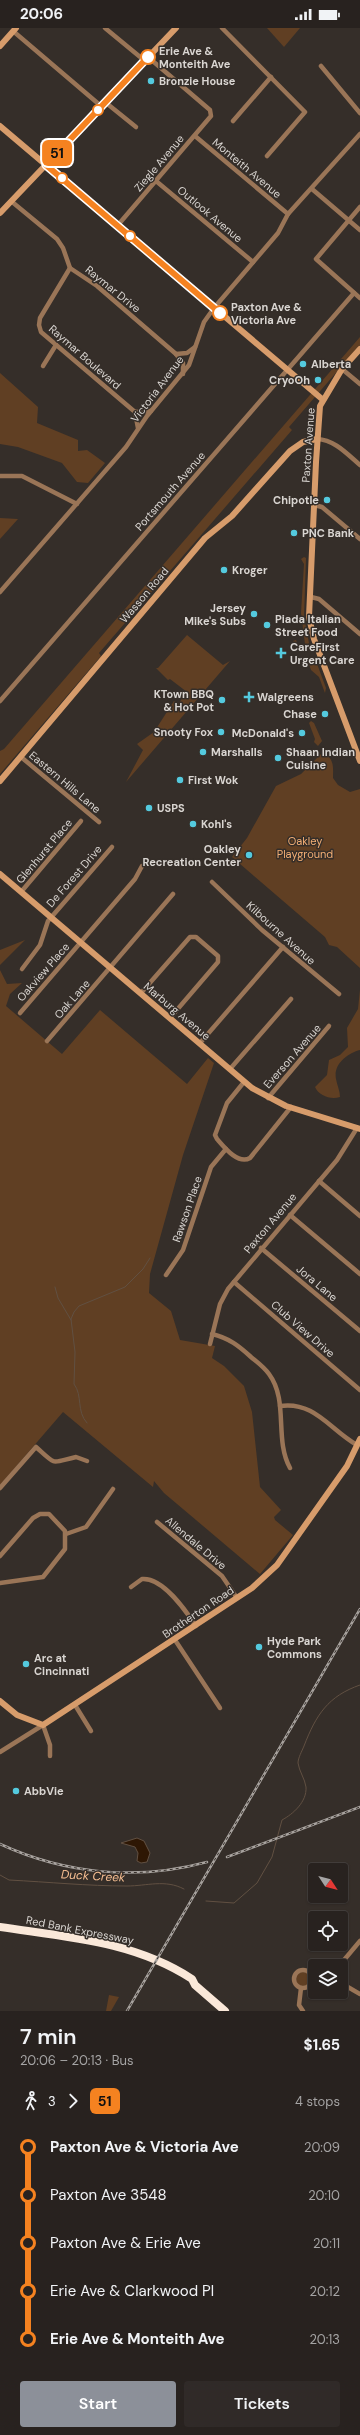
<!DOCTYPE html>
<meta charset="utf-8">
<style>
:root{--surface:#28221f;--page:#302a28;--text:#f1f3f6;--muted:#a5a4a4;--line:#443f3d;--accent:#8c9099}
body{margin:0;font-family:"DM Sans",sans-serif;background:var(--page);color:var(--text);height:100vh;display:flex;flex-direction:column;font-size:15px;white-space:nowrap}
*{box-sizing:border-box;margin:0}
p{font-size:13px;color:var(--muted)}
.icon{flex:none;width:22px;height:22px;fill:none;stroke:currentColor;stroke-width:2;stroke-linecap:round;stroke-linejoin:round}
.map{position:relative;height:1983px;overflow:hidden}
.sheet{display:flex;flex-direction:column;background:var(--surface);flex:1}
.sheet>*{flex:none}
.badge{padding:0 8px;border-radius:6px;font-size:14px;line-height:26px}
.needle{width:26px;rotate:126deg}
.tools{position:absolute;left:308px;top:1835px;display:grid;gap:8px}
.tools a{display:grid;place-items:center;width:40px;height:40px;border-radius:4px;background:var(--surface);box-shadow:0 1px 3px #0004,0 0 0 1px var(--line);font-size:20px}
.map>.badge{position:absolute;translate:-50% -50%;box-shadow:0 0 0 2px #fff}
.legs{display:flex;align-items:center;gap:6px;height:44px;padding:0 20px;font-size:13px}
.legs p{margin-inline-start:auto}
.headline{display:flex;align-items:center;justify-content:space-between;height:68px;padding:0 20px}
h1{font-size:22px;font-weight:600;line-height:30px}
.primary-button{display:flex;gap:8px;margin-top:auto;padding:8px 20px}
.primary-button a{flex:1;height:46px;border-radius:4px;background:var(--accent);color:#fff;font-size:16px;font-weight:600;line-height:46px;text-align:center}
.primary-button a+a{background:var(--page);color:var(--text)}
ul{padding:0 20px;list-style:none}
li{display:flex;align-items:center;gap:14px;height:48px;font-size:15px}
li i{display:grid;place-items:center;width:6px;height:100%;margin:0 5px;background:currentColor}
li i::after{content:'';width:10px;height:10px;margin:-5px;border:3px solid;border-radius:50%;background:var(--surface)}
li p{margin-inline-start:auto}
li:first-child i{background:linear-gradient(#0000 50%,currentColor 0)}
li:last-child i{background:linear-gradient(currentColor 50%,#0000 0)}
.status{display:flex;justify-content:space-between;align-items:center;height:28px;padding:0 20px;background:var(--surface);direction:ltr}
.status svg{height:11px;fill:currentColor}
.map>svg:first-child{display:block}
</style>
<div class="status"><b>20:06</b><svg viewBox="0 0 49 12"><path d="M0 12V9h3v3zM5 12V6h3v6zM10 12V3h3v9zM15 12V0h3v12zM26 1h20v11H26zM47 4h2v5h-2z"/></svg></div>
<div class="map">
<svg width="360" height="1983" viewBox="0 0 360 1983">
<rect width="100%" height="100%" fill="#352e29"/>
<g fill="#603f23">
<path d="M 267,0 L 300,0 L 284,19 Z"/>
<path d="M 360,309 L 360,317 L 289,399 L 292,402 L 99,625 L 101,628 L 0,746 L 0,723 L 4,721 Z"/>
<path d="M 0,345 L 38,379 L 37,395 L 78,412 L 78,423 L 87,422 L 105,435 L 88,455 L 77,454 L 62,435 L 18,419 L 0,416 Z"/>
<path d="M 0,490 L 18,491 L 0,511 Z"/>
<path d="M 304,529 L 306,530 L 304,589 L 309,615 L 306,619 L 298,621 L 293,613 L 296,612 L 298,617 L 305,616 L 301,585 L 304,536 L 301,531 Z"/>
<path d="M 187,607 L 223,637 L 230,633 L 126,754 L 143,722 L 137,716 L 154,704 L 174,673 L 178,676 L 187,664 L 170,651 L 168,652 L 156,640 L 158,640 Z"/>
<path d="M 316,633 L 326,660 L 325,665 L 319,649 L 311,642 L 309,636 Z"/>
<path d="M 311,693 L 314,695 L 322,713 L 318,718 L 314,714 L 315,711 L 309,695 Z"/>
<path d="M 322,725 C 335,729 333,741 333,750 L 338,757 L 350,764 L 360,761 L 360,940 L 337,919 L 329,917 L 325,909 L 232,829 L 247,810 L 276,758 L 301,746 Z"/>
<path d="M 25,912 L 0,937 L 0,922 Z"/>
<path d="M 0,942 L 7,956 L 22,955 L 10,966 L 6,978 L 62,1026 L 100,982 L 187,1056 L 208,1030 L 214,1035 L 183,1127 L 150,1246 L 149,1265 L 171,1283 L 180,1312 L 215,1318 L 212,1330 L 224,1338 L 244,1358 L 252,1384 L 260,1459 L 281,1482 L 274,1489 L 275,1492 L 293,1507 L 260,1546 L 164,1465 L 154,1453 L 153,1459 L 63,1384 L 0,1457 Z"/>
<path d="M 360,962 L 360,1022 C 348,1025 333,1036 336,1051 C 337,1057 340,1063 340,1069 C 331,1072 319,1068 315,1059 L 327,1047 L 329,1032 L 340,1027 L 348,1019 L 347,1000 L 358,981 Z"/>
<circle cx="303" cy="1951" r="7"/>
<path d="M 109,1967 L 119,1969 L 111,1983 L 106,1983 Z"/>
</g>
<path fill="#2e1704" stroke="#615042" d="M 137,1810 L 144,1813 L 150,1825 L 147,1834 L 141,1835 L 137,1833 L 138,1825 L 135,1819 L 121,1815 Z"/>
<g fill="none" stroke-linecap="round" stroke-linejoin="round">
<g stroke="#615042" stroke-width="1">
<path d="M 55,1259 L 58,1270 L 71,1292"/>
<path d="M 87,1395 C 76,1383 83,1368 74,1356 L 75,1324 L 71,1291 L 74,1284 L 79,1278 L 125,1259 L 143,1241 L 150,1230"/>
<path d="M 0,1847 L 9,1852 C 48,1854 88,1858 127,1858 C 147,1858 165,1851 184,1861"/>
<path d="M 206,1873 L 234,1875 L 257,1855 L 272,1829 L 282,1792 C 293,1786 307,1774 306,1759 C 305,1751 299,1743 298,1735 C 298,1730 302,1723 304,1718 C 316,1687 328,1668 360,1657"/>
</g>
<g stroke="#9a7557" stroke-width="4.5">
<path d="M 105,0 L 145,33"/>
<path d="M 222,0 L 305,84 L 267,128"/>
<path d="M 13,3 L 101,78"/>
<path d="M 321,38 L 360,85"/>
<path d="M 105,74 L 136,99"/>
<path d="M 233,93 L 271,49"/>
<path d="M 195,108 L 288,186"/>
<path d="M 156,153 L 253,234"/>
<path d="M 312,161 L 360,202"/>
<path d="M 11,173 L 57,211 L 63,220 L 70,240 L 97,258 L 176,326 L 183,335 L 183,346"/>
<path d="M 360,179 L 316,231 L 360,270"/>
<path d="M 118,197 L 211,88 L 210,82 L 148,29"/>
<path d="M 70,240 L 40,290 L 39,297 L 41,304 L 135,384 L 151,383"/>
<path d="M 176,326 L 187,325 L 195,319"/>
<path d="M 43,338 L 56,317"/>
<path d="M 342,341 L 360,356"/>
<path d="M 135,384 L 138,400"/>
<path d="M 317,411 C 335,412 347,426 360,437"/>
<path d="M 0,448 L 22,448 L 77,476"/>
<path d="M 314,477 L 322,479 L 360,511"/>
<path d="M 0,564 L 126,419 L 147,388 L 189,337 L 204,294 L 214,280 L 278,205 L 288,186 L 360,106"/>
<path d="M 311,569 L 319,571 L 360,606"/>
<path d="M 0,673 L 354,265"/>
<path d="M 21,729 L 99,794"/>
<path d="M 212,854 L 262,902 L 339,966"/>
<path d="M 21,864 L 81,793"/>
<path d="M 22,941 L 40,917 L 48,893 L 112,819"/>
<path d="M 141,965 L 190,909 L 196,909 L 218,928 L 218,934 L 170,990"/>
<path d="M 20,985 L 135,851 L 142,838"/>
<path d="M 47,1013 L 173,866"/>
<path d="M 200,1015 L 283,919"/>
<path d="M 230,1041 L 291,971"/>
<path d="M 244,1054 L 227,1075 L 215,1107 L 217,1111 C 224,1119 238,1137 250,1130 L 291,1079"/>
<path d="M 268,1070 L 329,998"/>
<path d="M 319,1153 L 360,1188"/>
<path d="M 290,1187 L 360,1246"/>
<path d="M 261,1220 L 360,1303"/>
<path d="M 166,1247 L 183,1222 L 211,1139 L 226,1121"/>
<path d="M 234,1254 L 360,1362"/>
<path d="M 212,1306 C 229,1310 239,1318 251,1329 C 257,1334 264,1339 269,1346 C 289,1373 274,1411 290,1440"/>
<path d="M 210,1316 L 220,1276 L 228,1261 L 337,1132 L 357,1100"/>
<path d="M 280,1378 C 315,1373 330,1402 357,1417"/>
<path d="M 0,1460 L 36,1419 C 57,1438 50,1435 76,1429 L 87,1433"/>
<path d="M 157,1494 L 222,1548 L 237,1570"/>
<path d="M 66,1506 L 86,1499 L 113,1461"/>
<path d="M 0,1528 L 33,1490 L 40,1486 L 49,1486 L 65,1503 L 65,1521 L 43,1549 L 0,1555"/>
<path d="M 131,1559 L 142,1551 C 163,1549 186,1583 196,1598"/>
<path d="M 175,1612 L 220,1680"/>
<path d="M 75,1677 L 91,1703"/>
<path d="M 0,1724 L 43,1697 L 50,1717 L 50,1728"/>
<path d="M 339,1938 L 360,1913"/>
<circle cx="303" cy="1951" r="9"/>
<path d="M 341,1955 L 360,1966"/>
<path d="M 301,1960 L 299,1977 L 303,1983"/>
</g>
<g stroke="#d79c6b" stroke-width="6">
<path d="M 0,18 L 16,0"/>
<path d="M 0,98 L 322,371"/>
<path d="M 0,185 L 176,0"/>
<path d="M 360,321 L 342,341 L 320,378 L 316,434 L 309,589 L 314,611 L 360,733"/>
<path d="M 0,753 L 205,510 L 232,488 L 290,423 L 303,414 L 317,411"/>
<path d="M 0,846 L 252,1060 L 286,1078 L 360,1101"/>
<path d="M 0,1673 L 17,1687 L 43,1697 L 252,1560 L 277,1537 L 347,1438 L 360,1411"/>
</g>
<path stroke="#fae8d9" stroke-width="8" d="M 0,1899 C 66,1909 134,1913 192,1951 L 195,1957 L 225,1983"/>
<defs>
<g id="rail">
<path d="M 0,1816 C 65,1846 137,1853 207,1834"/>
<path d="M 227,1829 L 360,1779"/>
<path d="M 127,1983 L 360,1581"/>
</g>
</defs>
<use href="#rail" stroke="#a8a39f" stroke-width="2.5"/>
<use href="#rail" stroke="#352e29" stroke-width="1" stroke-dasharray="3" stroke-linecap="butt"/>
</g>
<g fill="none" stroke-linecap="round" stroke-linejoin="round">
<defs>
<path id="line-1" d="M 148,29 L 46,137 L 220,285"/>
</defs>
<use href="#line-1" stroke="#fff" stroke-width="9"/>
<use href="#line-1" stroke="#f58220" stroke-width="6"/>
</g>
<g fill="#fff" stroke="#f58220" stroke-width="2">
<circle cx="148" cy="29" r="7"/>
<circle cx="98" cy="82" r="5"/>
<circle cx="62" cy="150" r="5"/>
<circle cx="130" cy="208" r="5"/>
<circle cx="220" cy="285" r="7"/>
</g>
<g fill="#54cade" stroke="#352e29" stroke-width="1.5">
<circle cx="151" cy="53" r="4"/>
<circle cx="303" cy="336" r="4"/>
<circle cx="318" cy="352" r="4"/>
<circle cx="327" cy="472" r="4"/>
<circle cx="294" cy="505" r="4"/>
<circle cx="224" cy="542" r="4"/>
<circle cx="254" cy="586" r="4"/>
<circle cx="267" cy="597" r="4"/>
<path d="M279 619h4v4h4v4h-4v4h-4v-4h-4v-4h4z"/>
<path d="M247 663h4v4h4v4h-4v4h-4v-4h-4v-4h4z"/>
<circle cx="222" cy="672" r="4"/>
<circle cx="325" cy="686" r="4"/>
<circle cx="221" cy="704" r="4"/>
<circle cx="302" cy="705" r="4"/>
<circle cx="203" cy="724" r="4"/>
<circle cx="278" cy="730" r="4"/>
<circle cx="180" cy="752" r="4"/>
<circle cx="149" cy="780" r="4"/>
<circle cx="193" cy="796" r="4"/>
<circle cx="249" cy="827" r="4"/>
<circle cx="259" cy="1619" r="4"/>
<circle cx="26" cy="1636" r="4"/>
<circle cx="16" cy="1763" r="4"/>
</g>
<g text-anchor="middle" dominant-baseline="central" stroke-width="3" stroke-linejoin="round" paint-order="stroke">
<g font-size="11" font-weight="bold" fill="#d9d5d1" stroke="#352e29" text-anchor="start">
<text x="159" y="23">Erie Ave &amp;<tspan x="159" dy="13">Monteith Ave</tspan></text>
<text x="231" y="279">Paxton Ave &amp;<tspan x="231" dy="13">Victoria Ave</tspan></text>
</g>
<g font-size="11" font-weight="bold" fill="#d9d5d1" stroke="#352e29" text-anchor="start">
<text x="159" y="53">Bronzie House</text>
<text x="311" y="336">Alberta</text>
<text x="310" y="352" text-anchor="end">CryoOh</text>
<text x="319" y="472" text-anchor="end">Chipotle</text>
<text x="302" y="505">PNC Bank</text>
<text x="232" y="542">Kroger</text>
<text x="246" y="580" text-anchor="end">Jersey<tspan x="246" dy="13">Mike's Subs</tspan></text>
<text x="275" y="591">Piada Italian<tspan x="275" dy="13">Street Food</tspan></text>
<text x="290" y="619">CareFirst<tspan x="290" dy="13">Urgent Care</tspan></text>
<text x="214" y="666" text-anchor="end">KTown BBQ<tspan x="214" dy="13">&amp; Hot Pot</tspan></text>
<text x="257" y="669">Walgreens</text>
<text x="317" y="686" text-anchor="end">Chase</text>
<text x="213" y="704" text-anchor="end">Snooty Fox</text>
<text x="294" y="705" text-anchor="end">McDonald's</text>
<text x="211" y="724">Marshalls</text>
<text x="286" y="724">Shaan Indian<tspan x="286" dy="13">Cuisine</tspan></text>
<text x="188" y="752">First Wok</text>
<text x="157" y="780">USPS</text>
<text x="201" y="796">Kohl's</text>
<text x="241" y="821" text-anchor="end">Oakley<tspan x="241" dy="13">Recreation Center</tspan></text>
<text x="267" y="1613">Hyde Park<tspan x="267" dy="13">Commons</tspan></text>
<text x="34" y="1630">Arc at<tspan x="34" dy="13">Cincinnati</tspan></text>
<text x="24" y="1763">AbbVie</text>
</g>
<g font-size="11" fill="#d9d5d1" stroke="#352e29">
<text transform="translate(159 135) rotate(-50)">Ziegle Avenue</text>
<text transform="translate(247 140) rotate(40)">Monteith Avenue</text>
<text transform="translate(210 186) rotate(40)">Outlook Avenue</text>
<text transform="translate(113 261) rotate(39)">Raymar Drive</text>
<text transform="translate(85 329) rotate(41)">Raymar Boulevard</text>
<text transform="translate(157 361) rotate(-53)">Victoria Avenue</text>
<text transform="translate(308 417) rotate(-86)">Paxton Avenue</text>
<text transform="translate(170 463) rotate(-49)">Portsmouth Avenue</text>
<text transform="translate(144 567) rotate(-50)">Wasson Road</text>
<text transform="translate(65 754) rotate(40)">Eastern Hills Lane</text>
<text transform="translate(44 823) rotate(-50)">Glenhurst Place</text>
<text transform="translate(74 848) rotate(-49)">De Forest Drive</text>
<text transform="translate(281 905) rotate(42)">Kilbourne Avenue</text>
<text transform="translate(43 944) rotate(-49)">Oakview Place</text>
<text transform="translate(72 971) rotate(-49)">Oak Lane</text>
<text transform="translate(177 983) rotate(40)">Marburg Avenue</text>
<text transform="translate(292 1028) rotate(-49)">Everson Avenue</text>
<text transform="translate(187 1181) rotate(-71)">Rawson Place</text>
<text transform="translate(270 1195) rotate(-50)">Paxton Avenue</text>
<text transform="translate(317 1255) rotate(40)">Jora Lane</text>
<text transform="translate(303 1301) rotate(41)">Club View Drive</text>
<text transform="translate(196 1515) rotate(40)">Allendale Drive</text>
<text transform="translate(198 1584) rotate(-34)">Brotherton Road</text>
<text transform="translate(80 1902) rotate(11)">Red Bank Expressway</text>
</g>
<g font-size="11" fill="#f3ae74" stroke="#352e29">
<text x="305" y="813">Oakley<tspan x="305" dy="13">Playground</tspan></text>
</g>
<g font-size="12" font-style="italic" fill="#f7bf92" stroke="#352e29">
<text transform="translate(93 1848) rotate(3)">Duck Creek</text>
</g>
</g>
</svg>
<div class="tools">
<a><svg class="needle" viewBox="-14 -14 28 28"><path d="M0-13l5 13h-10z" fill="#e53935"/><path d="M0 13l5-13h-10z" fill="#a5a4a4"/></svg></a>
<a><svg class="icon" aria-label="locate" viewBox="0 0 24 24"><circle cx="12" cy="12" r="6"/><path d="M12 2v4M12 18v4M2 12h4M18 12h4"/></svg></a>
<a><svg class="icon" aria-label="layers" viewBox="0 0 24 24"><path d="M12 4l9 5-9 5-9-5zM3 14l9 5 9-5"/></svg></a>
</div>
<b class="badge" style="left:57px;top:125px;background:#f58220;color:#111">51</b>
</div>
<section class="sheet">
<div class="headline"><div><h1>7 min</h1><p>20:06 – 20:13 · Bus</p></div><b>$1.65</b></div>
<div class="legs"><svg class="icon" aria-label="walk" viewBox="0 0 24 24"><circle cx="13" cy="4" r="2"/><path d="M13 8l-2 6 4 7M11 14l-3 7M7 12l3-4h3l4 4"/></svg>3<svg class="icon" aria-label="forward" viewBox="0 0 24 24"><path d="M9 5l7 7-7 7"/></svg><b class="badge" style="background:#f58220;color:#111">51</b><p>4 stops</p></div>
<ul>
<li><i style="color:#f58220"></i><b>Paxton Ave &amp; Victoria Ave</b><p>20:09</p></li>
<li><i style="color:#f58220"></i><span>Paxton Ave 3548</span><p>20:10</p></li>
<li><i style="color:#f58220"></i><span>Paxton Ave &amp; Erie Ave</span><p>20:11</p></li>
<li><i style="color:#f58220"></i><span>Erie Ave &amp; Clarkwood Pl</span><p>20:12</p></li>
<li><i style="color:#f58220"></i><b>Erie Ave &amp; Monteith Ave</b><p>20:13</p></li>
</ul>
<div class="primary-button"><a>Start</a><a>Tickets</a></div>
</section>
